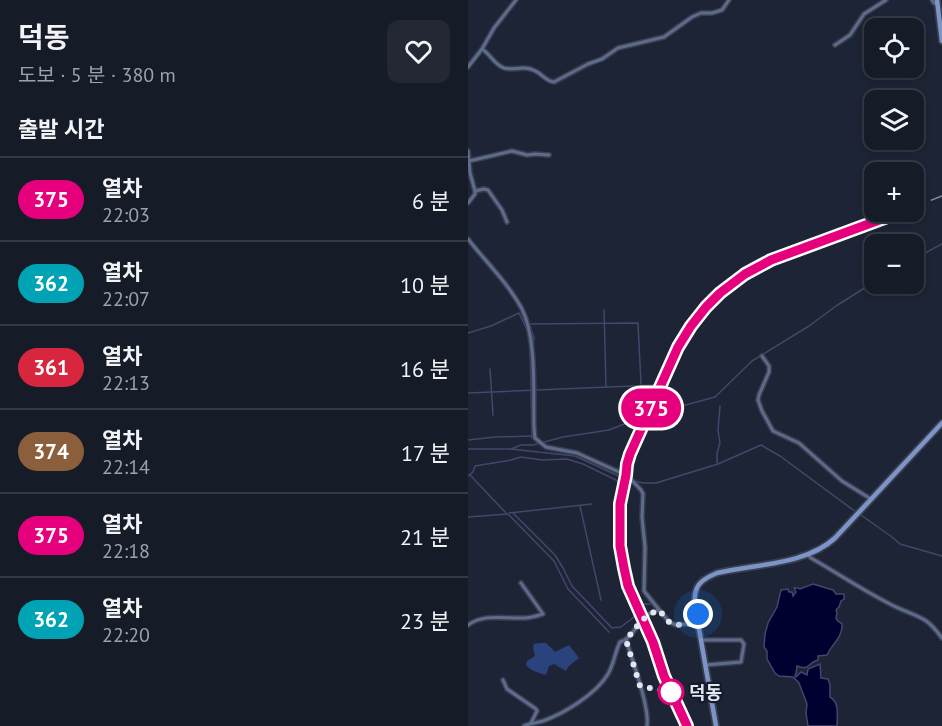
<!DOCTYPE html>
<html lang="ko">
<meta charset="utf-8">
<style>
:root{--surface:#161b28;--page:#232834;--text:#f1f3f6;--muted:#9ea1a8;--line:#353945}
body{margin:0;font-family:"PT Sans","Noto Sans KR",sans-serif;background:var(--page);color:var(--text);height:100vh;display:flex;flex-direction:column;font-size:22px;white-space:nowrap}
*{box-sizing:border-box;margin:0}
p{font-size:20px;color:var(--muted)}
.icon{flex:none;width:33px;height:33px;fill:none;stroke:currentColor;stroke-width:2;stroke-linecap:round;stroke-linejoin:round}
.map{position:relative;flex:1;overflow:hidden}
.side{display:flex;flex-direction:column;background:var(--surface);width:468px}
.side>*{flex:none}
.badge{padding:0 12px;border-radius:20px;font-size:21px;line-height:39px}
.tools{position:absolute;left:396px;top:18px;display:grid;gap:12px}
.tools a{display:grid;place-items:center;width:60px;height:60px;border-radius:12px;background:var(--surface);box-shadow:0 3px 9px #0003,0 0 0 2px var(--line);font-size:30px}
.you{position:absolute;width:30px;height:30px;margin:-15px;border:4px solid #fff;border-radius:50%;background:#1a73e8;box-shadow:0 0 0 9px #1a73e833}
.map>.badge{position:absolute;translate:-50% -50%;box-shadow:0 0 0 3px #fff}
h2{padding:0 18px;font-size:22px;line-height:54px}
.round{display:grid;place-items:center;flex:none;width:63px;height:63px;border-radius:12px;background:var(--page)}
.summary{display:flex;align-items:center;justify-content:space-between;height:102px;padding:0 18px}
h1{font-size:28px;font-weight:700;line-height:45px}
ul{padding:0;list-style:none}
li{display:flex;align-items:center;gap:18px;height:84px;padding:0 18px;border-top:2px solid var(--line)}
li div{flex:1}
li b{display:block;font-size:22px}
li em{font-style:normal}
li .badge{min-width:66px;font-weight:700;text-align:center}
main{display:flex;flex:1;min-height:0}
.map>svg:first-child{display:block}
</style>
<main>
<section class="side">
<div class="summary"><div><h1>덕동</h1><p>도보 · 5 분 · 380 m</p></div><a class="round"><svg class="icon" aria-label="heart" viewBox="0 0 24 24"><path d="M12 20l-8-8c-3-5 5-10 8-4 3-6 11-1 8 4z"/></svg></a></div>
<h2>출발 시간</h2>
<ul>
<li><span class="badge" style="background:#e6007e;color:#fff">375</span><div><b>열차</b><p>22:03</p></div><em>6 분</em></li>
<li><span class="badge" style="background:#00a3b4;color:#fff">362</span><div><b>열차</b><p>22:07</p></div><em>10 분</em></li>
<li><span class="badge" style="background:#d7263d;color:#fff">361</span><div><b>열차</b><p>22:13</p></div><em>16 분</em></li>
<li><span class="badge" style="background:#8b5e3c;color:#fff">374</span><div><b>열차</b><p>22:14</p></div><em>17 분</em></li>
<li><span class="badge" style="background:#e6007e;color:#fff">375</span><div><b>열차</b><p>22:18</p></div><em>21 분</em></li>
<li><span class="badge" style="background:#00a3b4;color:#fff">362</span><div><b>열차</b><p>22:20</p></div><em>23 분</em></li>
</ul>
</section>
<div class="map">
<svg width="474" height="726" viewBox="0 0 474 726">
<rect width="100%" height="100%" fill="#1d2435"/>
<path fill="#2b437c" d="M 71,643 L 78,643 L 87,652 L 101,645 L 111,658 L 101,666 L 98,671 L 86,664 L 81,666 L 78,675 C 71,673 63,671 58,665 L 59,661 L 67,656 L 65,648 L 66,644 Z"/>
<path fill="#010131" stroke="#44466b" stroke-width="1.5" d="M 345,584 L 365,590 L 368,594 L 376,594 L 376,599 L 373,601 L 371,607 L 368,610 L 369,613 L 368,618 L 370,621 L 374,624 C 375,637 364,644 359,655 L 350,656 L 350,660 C 339,663 342,671 329,666 L 328,673 L 327,676 L 328,677 L 333,672 L 339,675 L 340,669 L 352,664 L 353,678 L 360,679 L 362,685 L 362,697 C 372,703 369,715 369,726 L 340,726 L 338,713 L 339,704 L 331,683 L 325,677 L 311,676 L 307,673 L 299,659 L 299,651 L 296,647 L 297,634 L 300,623 L 309,607 L 313,590 L 320,589 L 321,592 L 324,592 L 325,596 L 328,592 L 326,588 L 330,588 L 332,589 Z"/>
<g fill="none" stroke-linecap="round" stroke-linejoin="round">
<g stroke="#44466b" stroke-width="1.5">
<path d="M 446,259 L 474,244"/>
<path d="M 136,310 L 138,387"/>
<path d="M 60,320 L 66,338 L 65,350"/>
<path d="M 62,324 L 170,323 L 173,384"/>
<path d="M 0,333 L 23,326 L 51,313 L 59,330"/>
<path d="M 62,343 L 64,438"/>
<path d="M 22,369 L 25,415"/>
<path d="M 0,393 L 188,385 L 192,376"/>
<path d="M 0,440 L 27,437 L 64,436"/>
<path d="M 0,449 L 43,449 L 53,445 L 65,445 L 95,437 L 141,430 L 177,416 L 247,397 L 284,361 L 341,326 L 368,306 L 406,282"/>
<path d="M 43,449 L 107,456 L 155,478 L 175,483 L 188,483 L 250,464 L 293,445 L 312,456 L 388,512"/>
<path d="M 249,463 L 249,453 L 252,443 L 250,430 L 252,406"/>
<path d="M 2,475 L 38,513"/>
<path d="M 0,476 L 5,472 L 7,466 L 43,460 L 53,457 L 74,460 L 99,459 L 115,464 L 148,480 L 152,483 L 147,512 L 147,547 L 154,547 L 158,569 L 170,604 L 186,604"/>
<path d="M 112,506 L 133,600"/>
<path d="M 41,513 L 124,504"/>
<path d="M 45,513 L 87,555 L 95,568 L 104,586 L 144,628 L 153,627 L 166,617 L 167,615"/>
<path d="M 393,515 L 424,537 L 432,544 L 474,556"/>
<path d="M 0,517 L 40,514 L 86,561 L 100,589 L 141,632"/>
</g>
<defs>
<g id="street">
<path d="M 464,0 L 466,3 L 470,5"/>
<path d="M 367,45 L 382,35 L 396,14 L 418,0"/>
<path d="M 14,49 C 22,54 27,65 36,68 C 46,71 56,65 65,70 C 74,73 77,81 86,82 L 120,64 L 134,59 L 150,48 L 196,37 L 224,17 L 233,13 L 244,13 L 254,10 L 261,0"/>
<path d="M 0,67 L 14,49 L 26,28 L 48,0"/>
<path d="M 0,151 L 2,173 L 7,191 L 7,194 L 0,203"/>
<path d="M 1,161 L 44,151 L 59,155 L 67,154 L 81,155"/>
<path d="M 7,191 L 16,189 L 20,190 L 34,210 L 39,222"/>
<path d="M 0,239 C 18,262 40,283 54,309 C 69,339 65,393 66,428 L 67,438 L 78,447 L 109,453 L 160,476 L 173,490 L 175,494 L 174,517 L 177,547 L 176,591 L 201,622 L 208,625 L 229,623"/>
<path d="M 294,356 L 301,366 L 301,372 L 291,395 L 290,400 L 294,411 L 305,431 L 331,443 L 374,481 L 403,499"/>
<path d="M 340,555 L 343,558 C 371,574 399,593 428,607 C 452,618 458,616 474,638"/>
<path d="M 0,625 C 17,613 36,619 56,618 C 62,618 68,616 75,614 L 53,583"/>
<path d="M 158,640 C 164,659 182,708 179,726"/>
<path d="M 234,640 L 273,640 L 276,644 L 273,662 L 238,665"/>
<path d="M 35,680 L 39,689 L 68,709 L 69,711 L 63,723"/>
<path d="M 56,726 C 62,723 68,723 75,721 C 97,713 128,694 140,674 C 146,664 147,652 152,642 C 164,639 168,625 177,617 C 181,613 186,612 191,610"/>
</g>
<g id="secondary">
<path d="M 469,0 L 474,41"/>
<path d="M 248,726 L 227,606 C 225,586 232,580 249,573 C 287,564 338,565 367,538 L 474,423"/>
</g>
</defs>
<use href="#street" stroke="#393f4f" stroke-width="6"/>
<use href="#secondary" stroke="#393f4f" stroke-width="8"/>
<use href="#street" stroke="#5d6c8c" stroke-width="3"/>
<use href="#secondary" stroke="#7c94c8" stroke-width="4.5"/>
<g stroke="#878d9b" stroke-width="1.5" stroke-dasharray="12 6" stroke-linecap="butt">
<path d="M 446,207 L 474,196"/>
<path d="M 219,726 L 196,676 L 185,642 L 160,586 L 156,568 L 152,546 L 152,504 L 158,475 L 159,464 L 162,454 C 173,430 184,406 195,383 C 203,363 211,343 223,325 C 257,277 299,262 351,242 C 379,232 406,222 433,212"/>
</g>
</g>
<g fill="none" stroke-linecap="round" stroke-linejoin="round">
<defs>
<path id="line" d="M 219,726 L 196,676 L 185,642 L 160,586 L 156,568 L 152,546 L 152,504 L 158,475 L 159,464 L 162,454 L 210,347 L 223,326 L 238,307 L 252,293 L 277,274 L 303,260 L 433,212"/>
</defs>
<use href="#line" stroke="#fff" stroke-width="14"/>
<use href="#line" stroke="#e6007e" stroke-width="9"/>
<path stroke="#e2e7f2" stroke-width="6" stroke-dasharray="0 10.8" d="M 203,692 L 172,686 L 158,640 C 169,627 174,616 191,610 L 201,622 L 208,625 L 231,623 L 230,614"/>
</g>
<circle fill="#fff" stroke="#e6007e" stroke-width="3" cx="203" cy="692" r="12"/>
<g text-anchor="middle" dominant-baseline="central" stroke-width="4.5" stroke-linejoin="round" paint-order="stroke">
<g font-size="18" font-weight="bold" fill="#e2e7f2" stroke="#141b2b" text-anchor="start">
<text x="221" y="692">덕동</text>
</g>
</g>
</svg>
<div class="tools">
<a><svg class="icon" aria-label="locate" viewBox="0 0 24 24"><circle cx="12" cy="12" r="6"/><path d="M12 2v4M12 18v4M2 12h4M18 12h4"/></svg></a>
<a><svg class="icon" aria-label="layers" viewBox="0 0 24 24"><path d="M12 4l9 5-9 5-9-5zM3 14l9 5 9-5"/></svg></a>
<a>+</a>
<a>−</a>
</div>
<div class="you" style="left:230px;top:614px"></div>
<b class="badge" style="left:183px;top:408px;background:#e6007e;color:#fff">375</b>
</div>
</main>
